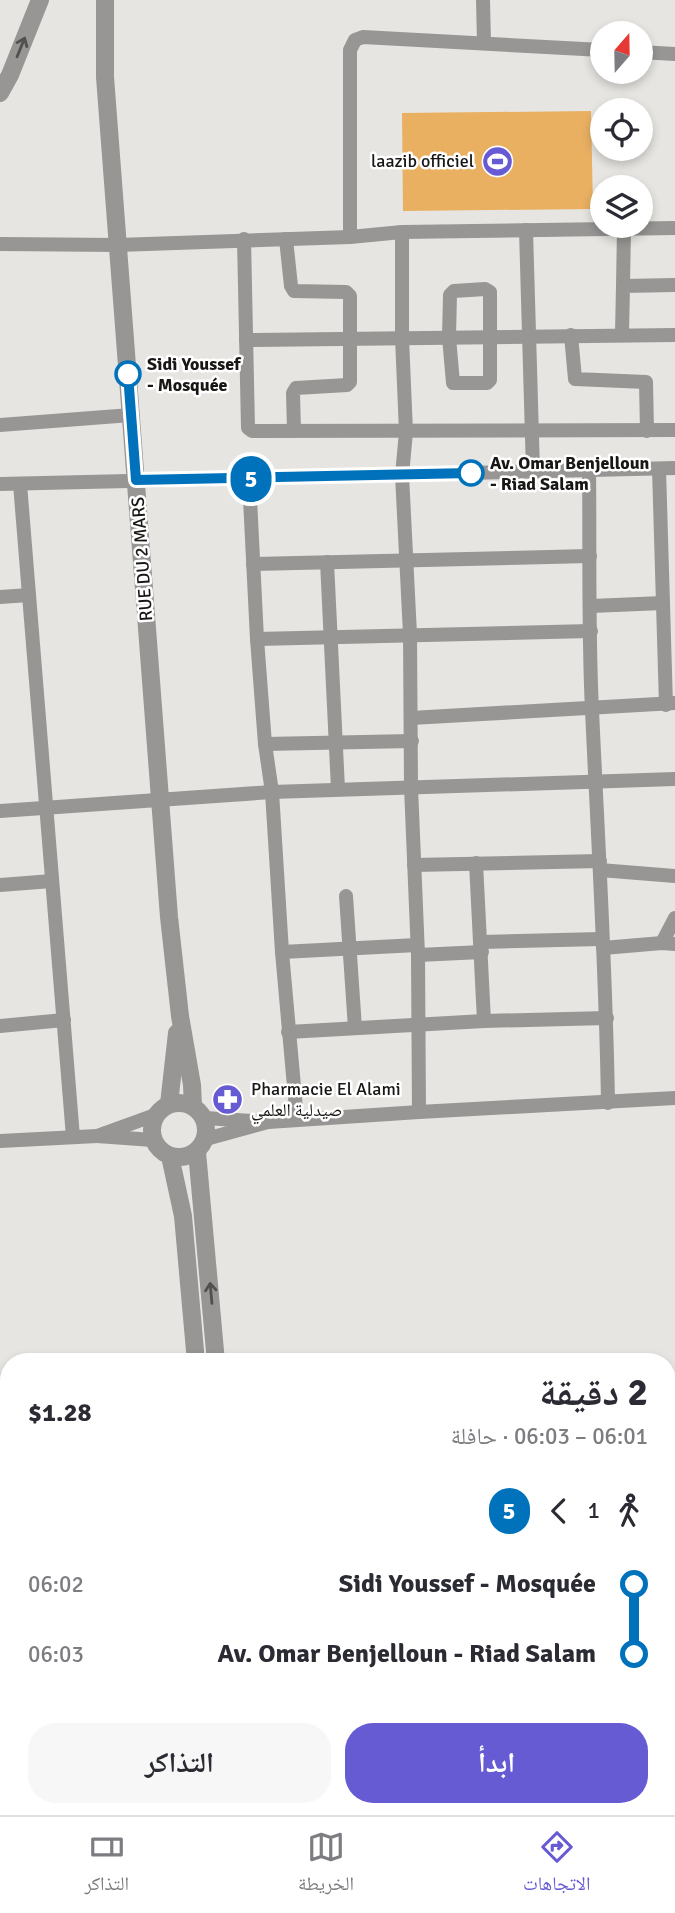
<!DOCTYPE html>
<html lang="ar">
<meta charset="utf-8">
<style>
:root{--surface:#fff;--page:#f7f7f7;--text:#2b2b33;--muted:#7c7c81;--line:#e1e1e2;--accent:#675bd4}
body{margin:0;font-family:Signika,"Noto Naskh Arabic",sans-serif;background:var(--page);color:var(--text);direction:rtl;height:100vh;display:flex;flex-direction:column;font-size:26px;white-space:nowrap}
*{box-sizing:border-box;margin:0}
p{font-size:23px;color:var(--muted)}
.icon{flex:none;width:38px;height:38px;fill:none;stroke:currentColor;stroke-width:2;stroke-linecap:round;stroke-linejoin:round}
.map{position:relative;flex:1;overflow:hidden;direction:ltr}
.panel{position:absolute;left:0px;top:1353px;width:676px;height:464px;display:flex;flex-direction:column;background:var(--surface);border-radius:28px 28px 0 0;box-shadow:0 4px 10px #0003;direction:rtl}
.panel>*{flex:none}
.badge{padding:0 14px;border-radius:23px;font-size:24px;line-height:46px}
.needle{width:46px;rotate:20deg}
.tools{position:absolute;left:590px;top:21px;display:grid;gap:14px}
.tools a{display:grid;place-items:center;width:63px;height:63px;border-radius:50%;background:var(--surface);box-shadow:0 4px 10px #0003;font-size:35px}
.map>.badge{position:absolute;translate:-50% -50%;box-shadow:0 0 0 4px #fff}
.legs{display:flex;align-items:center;gap:10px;height:77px;padding:0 28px;font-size:23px}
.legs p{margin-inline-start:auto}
.head{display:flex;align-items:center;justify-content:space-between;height:119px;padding:0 28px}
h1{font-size:38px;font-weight:700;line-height:52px}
.cta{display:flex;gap:14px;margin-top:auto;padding:14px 28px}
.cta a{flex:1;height:80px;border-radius:28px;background:var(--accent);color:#fff;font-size:28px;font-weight:700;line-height:80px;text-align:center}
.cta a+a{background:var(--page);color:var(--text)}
ul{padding:0 28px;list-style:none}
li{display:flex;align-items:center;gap:24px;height:70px;font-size:26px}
li i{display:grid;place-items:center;width:10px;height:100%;margin:0 9px;background:currentColor}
li i::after{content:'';width:18px;height:18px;margin:-9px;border:5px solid;border-radius:50%;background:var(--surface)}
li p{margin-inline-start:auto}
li:first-child i{background:linear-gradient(#0000 50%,currentColor 0)}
li:last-child i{background:linear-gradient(currentColor 50%,#0000 0)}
.menu{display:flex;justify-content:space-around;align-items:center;height:98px;border-top:2px solid var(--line);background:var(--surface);font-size:19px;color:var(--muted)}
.menu a{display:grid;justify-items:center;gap:4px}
.menu .selected{color:var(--accent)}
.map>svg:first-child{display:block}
</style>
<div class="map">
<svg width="675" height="1815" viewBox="0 0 675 1815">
<rect width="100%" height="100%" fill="#e7e5e1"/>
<path fill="#e0d8cf" d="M 667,1647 L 675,1651 L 675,1815 L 474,1815 L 454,1808 L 667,1808 Z"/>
<path fill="#e9b062" d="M 591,111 L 593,209 L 403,211 L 402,113 Z"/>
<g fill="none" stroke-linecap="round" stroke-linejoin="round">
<g stroke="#979695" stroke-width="14">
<path d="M 483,0 L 484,43"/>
<path d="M 640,52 L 675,54"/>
<path d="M 526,230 L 533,471"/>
<path d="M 402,232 L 402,338 L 406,432 L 402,475 L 410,634 L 411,787 L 418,955 L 419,1112"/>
<path d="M 350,237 L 350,50 L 355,40 L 363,37 L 602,50"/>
<path d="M 244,239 L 248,428 L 252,431 L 675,430"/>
<path d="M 286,239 L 291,286 L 294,291 L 346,292 L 350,296 L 350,382 L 347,385 L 296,388 L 293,393 L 294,431"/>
<path d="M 0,244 L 118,245 L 350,237 L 402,232 L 675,228"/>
<path d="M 623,286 L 624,229"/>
<path d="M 485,289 L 490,292 L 490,380 L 487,383 L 453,383 L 449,337 L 450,295 L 454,291 Z"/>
<path d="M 622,334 L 623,286 L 675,285"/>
<path d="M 571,335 L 575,379 L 646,382 L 647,431"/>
<path d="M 246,340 L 675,335"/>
<path d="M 0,425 L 131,415"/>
<path d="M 659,469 L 666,705"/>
<path d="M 589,470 C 590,550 588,630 592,710 C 598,841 606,972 608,1103"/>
<path d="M 249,479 L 257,639 L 265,744 L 272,792 L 282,952 L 297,1120"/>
<path d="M 0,484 L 675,468"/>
<path d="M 20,484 L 73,1137"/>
<path d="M 327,562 L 338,789"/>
<path d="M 253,564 L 590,556"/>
<path d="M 0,597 L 29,595"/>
<path d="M 591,606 L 663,603"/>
<path d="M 257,639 L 591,631"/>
<path d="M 411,718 L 675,703"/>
<path d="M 265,744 L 412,741"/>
<path d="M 0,811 L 272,792 L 675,779"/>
<path d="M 476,863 L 484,1021"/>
<path d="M 414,865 L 600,861"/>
<path d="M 600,870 L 675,876"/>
<path d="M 0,885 L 52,881"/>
<path d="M 346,896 L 355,1028"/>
<path d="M 482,942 L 601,939"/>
<path d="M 662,943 L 675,918"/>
<path d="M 603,948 L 662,943 L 675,944"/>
<path d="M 282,952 L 417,945"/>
<path d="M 418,955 L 482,952"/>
<path d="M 0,1026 L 64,1020"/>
<path d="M 288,1032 L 484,1021 L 607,1018"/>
<path d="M 205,1118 L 268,1122 L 206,1139"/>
<path d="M 268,1122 L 419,1112 L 675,1098"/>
<path d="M 153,1140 L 97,1136 L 155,1115"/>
<path d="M 0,1141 L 97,1136"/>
</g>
<g stroke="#979695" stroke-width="18">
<path d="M 105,0 L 105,77 L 169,917 L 180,1016 L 192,1085 L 193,1106"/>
<path d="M 0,93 L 10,75 L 40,0"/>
<circle cx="179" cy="1130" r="27"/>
<path d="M 169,1104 L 177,1033"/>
<path d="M 197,1152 L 216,1362"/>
<path d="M 170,1156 L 183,1216 L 196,1362"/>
</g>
<g stroke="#585653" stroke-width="18">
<path d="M 0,1752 L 9,1755"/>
<path d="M 0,1784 L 9,1787"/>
<path d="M 71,1808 L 94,1815"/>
<path d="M 174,1808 L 199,1813 L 222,1814"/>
<path d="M 255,1808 L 272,1815"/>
<path d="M 221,1815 L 239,1808"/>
</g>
</g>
<defs><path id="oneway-shaft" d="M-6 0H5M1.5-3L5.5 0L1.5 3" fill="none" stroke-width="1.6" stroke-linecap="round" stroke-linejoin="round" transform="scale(1.75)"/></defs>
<g stroke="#51504f">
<use href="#oneway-shaft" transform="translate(21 47) rotate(-68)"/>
<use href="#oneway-shaft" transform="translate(211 1293) rotate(-95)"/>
</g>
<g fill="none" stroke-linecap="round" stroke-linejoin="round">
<defs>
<path id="line-1" d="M 128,374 L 136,480 L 471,473"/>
</defs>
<use href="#line-1" stroke="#fff" stroke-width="16"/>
<use href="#line-1" stroke="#0072bc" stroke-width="10"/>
</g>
<defs>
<symbol id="stadium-disc" viewBox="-11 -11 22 22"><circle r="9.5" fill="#675bd4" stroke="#fff"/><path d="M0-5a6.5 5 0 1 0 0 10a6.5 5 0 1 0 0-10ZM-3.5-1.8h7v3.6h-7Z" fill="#fff"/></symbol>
<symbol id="pharmacy-disc" viewBox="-11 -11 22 22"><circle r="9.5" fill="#675bd4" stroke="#fff"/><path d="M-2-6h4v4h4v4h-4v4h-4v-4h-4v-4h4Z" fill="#fff"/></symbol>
</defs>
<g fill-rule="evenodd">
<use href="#stadium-disc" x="480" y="144" width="35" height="35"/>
<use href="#pharmacy-disc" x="210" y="1082" width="35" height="35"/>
</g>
<g fill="#fff" stroke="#0072bc" stroke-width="3.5">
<circle cx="128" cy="374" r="12"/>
<circle cx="471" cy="473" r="12"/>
</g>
<g text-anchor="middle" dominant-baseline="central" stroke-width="5" stroke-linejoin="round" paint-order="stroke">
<g font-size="18" fill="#181715" stroke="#fff" text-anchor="end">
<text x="474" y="161">laazib officiel</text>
<text x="251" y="1089" text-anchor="start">Pharmacie El Alami<tspan x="251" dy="21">صيدلية العلمي</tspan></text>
</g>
<g font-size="18" font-weight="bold" fill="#181715" stroke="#fff" text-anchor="start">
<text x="147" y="364">Sidi Youssef<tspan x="147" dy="21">- Mosquée</tspan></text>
<text x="490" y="463">Av. Omar Benjelloun<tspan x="490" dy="21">- Riad Salam</tspan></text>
</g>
<g font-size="18" fill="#181715" stroke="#fff">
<text transform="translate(142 559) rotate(-94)">RUE DU 2 MARS</text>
</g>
</g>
</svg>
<div class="tools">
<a><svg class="needle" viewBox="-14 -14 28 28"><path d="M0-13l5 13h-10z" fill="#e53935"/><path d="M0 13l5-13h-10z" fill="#7c7c81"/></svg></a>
<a><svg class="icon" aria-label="locate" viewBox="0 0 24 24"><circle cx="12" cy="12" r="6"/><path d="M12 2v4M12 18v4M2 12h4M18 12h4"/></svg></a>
<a><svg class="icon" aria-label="layers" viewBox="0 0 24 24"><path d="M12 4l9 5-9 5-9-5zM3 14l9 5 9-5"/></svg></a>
</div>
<b class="badge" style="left:251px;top:479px;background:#0072bc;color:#fff">5</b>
<section class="panel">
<div class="head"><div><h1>2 دقيقة</h1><p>06:01 – 06:03 · حافلة</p></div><b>$1.28</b></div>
<div class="legs"><svg class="icon" aria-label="walk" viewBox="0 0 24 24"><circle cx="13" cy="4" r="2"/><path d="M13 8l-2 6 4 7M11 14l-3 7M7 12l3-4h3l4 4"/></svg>1<svg class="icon" aria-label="back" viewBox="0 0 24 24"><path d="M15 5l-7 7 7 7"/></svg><b class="badge" style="background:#0072bc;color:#fff">5</b></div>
<ul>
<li><i style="color:#0072bc"></i><b>Sidi Youssef - Mosquée</b><p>06:02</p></li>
<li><i style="color:#0072bc"></i><b>Av. Omar Benjelloun - Riad Salam</b><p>06:03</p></li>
</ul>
<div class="cta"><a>ابدأ</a><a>التذاكر</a></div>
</section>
</div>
<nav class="menu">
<a class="selected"><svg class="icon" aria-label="directions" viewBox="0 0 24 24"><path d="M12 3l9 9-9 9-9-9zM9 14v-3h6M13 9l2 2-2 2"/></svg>الاتجاهات</a>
<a><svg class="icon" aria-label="map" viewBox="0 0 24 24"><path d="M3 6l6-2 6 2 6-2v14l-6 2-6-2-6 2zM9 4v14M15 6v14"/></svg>الخريطة</a>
<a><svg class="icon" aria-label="tickets" viewBox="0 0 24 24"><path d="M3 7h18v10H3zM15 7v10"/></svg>التذاكر</a>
</nav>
